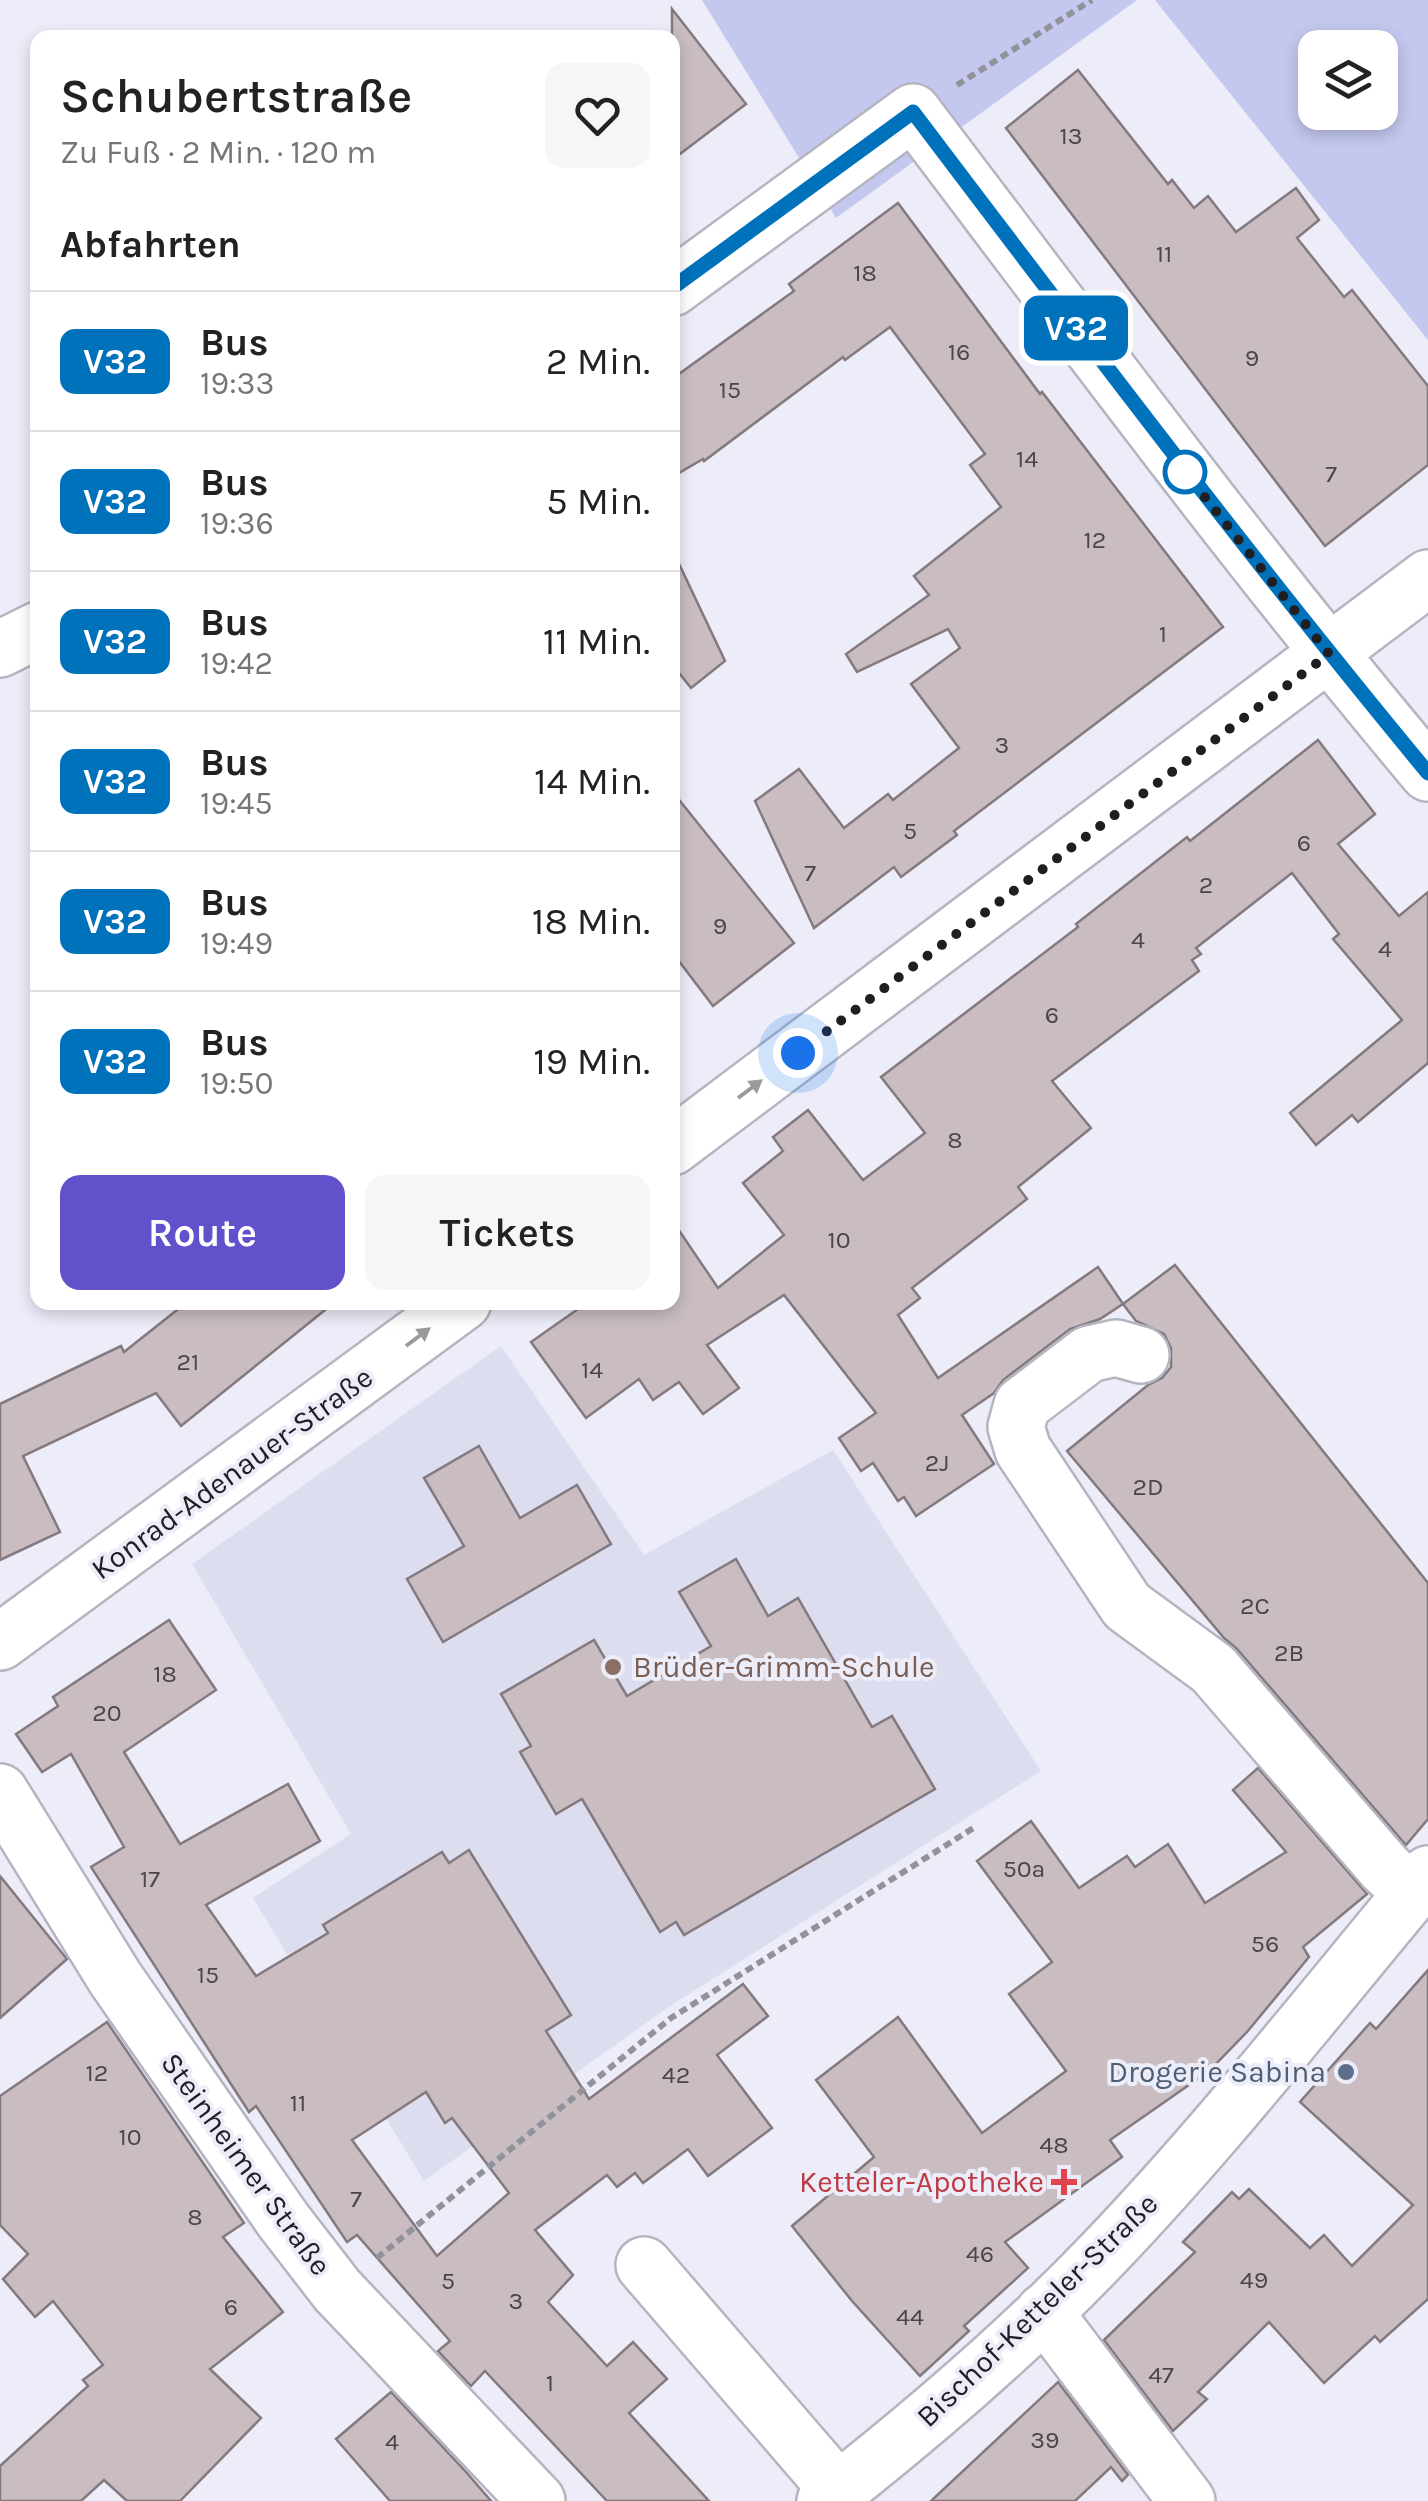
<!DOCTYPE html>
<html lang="de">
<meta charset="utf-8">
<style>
:root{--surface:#fff;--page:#f6f6f6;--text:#222;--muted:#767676;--line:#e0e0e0;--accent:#6152cb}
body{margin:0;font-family:Karla,sans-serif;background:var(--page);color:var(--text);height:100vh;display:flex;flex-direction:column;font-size:38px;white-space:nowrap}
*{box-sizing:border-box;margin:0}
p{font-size:32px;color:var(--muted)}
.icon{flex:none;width:55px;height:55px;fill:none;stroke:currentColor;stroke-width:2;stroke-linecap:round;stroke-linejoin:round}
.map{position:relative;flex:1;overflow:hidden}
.sheet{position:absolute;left:30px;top:30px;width:650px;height:1280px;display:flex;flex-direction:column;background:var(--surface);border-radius:20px;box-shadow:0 5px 15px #0003}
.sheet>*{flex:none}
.badge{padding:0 20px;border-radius:15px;font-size:35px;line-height:65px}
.controls{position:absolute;left:1298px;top:30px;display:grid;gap:20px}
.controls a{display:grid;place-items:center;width:100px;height:100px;border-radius:20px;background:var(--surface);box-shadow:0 5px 15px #0003;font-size:50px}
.you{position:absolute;width:50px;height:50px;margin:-25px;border:8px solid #fff;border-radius:50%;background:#1a73e8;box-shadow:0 0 0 15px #1a73e833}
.map>.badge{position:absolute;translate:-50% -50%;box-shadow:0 0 0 5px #fff}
h2{padding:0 30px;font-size:38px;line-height:90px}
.round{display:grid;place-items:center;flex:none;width:105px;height:105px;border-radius:20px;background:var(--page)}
.head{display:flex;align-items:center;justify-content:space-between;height:170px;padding:0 30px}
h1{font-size:48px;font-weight:600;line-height:75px}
.button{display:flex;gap:20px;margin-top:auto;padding:20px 30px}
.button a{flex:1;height:115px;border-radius:20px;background:var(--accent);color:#fff;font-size:40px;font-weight:600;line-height:115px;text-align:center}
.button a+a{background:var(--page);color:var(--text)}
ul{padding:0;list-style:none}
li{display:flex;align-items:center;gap:30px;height:140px;padding:0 30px;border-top:2px solid var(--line)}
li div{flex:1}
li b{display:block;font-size:38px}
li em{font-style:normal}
li .badge{min-width:110px;font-weight:700;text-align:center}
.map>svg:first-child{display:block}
</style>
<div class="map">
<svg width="1428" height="2501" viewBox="0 0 1428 2501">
<rect width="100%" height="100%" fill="#ecedf9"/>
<path fill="#dcdef0" d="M 501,1346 L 644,1555 L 833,1450 L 1041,1771 L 670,2006 L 424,2181 L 253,1898 L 351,1834 L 192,1564 Z"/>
<g fill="#c4c8ef" fill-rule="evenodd">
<path d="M 702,0 L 1137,0 L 836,218 Z"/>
<path d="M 1155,0 L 1428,0 L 1428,340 ZM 1315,48 L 1380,48 L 1380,112 L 1315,112 Z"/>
</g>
<g fill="#c9bdc2" stroke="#84797e" stroke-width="2.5" fill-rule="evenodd">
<path d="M 672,9 L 746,104 L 672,160 Z"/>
<path d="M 1078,70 L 1168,184 L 1172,180 L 1194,208 L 1208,196 L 1236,232 L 1296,188 L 1319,220 L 1297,238 L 1344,297 L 1352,290 L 1428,386 L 1428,465 L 1325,546 L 1006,128 Z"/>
<path d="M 898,203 L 1040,394 L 1042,392 L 1223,627 L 954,831 L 957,835 L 901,877 L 894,867 L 814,928 L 755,801 L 799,769 L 844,828 L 888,794 L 893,800 L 959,748 L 911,684 L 960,648 L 948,629 L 857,672 L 846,654 L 929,595 L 914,576 L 1001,507 L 970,465 L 985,454 L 890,327 L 845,360 L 843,357 L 704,461 L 703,459 L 672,477 L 672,379 L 794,291 L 789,284 Z"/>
<path d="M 672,549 L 725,661 L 691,688 L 672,664 Z"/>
<path d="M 1318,740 L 1375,814 L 1338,844 L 1399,916 L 1428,892 L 1428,1063 L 1358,1122 L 1352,1115 L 1316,1145 L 1290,1113 L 1402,1020 L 1333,939 L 1339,934 L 1292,873 L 1196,948 L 1201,954 L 1192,960 L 1199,971 L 1052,1081 L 1091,1128 L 1018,1187 L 1027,1199 L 912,1288 L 920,1298 L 898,1315 L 938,1378 L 1098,1267 L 1123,1304 L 1100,1319 L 1070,1329 L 1003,1380 L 994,1393 L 962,1415 L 994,1464 L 916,1516 L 904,1497 L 898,1501 L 873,1463 L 861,1471 L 839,1438 L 876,1413 L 784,1295 L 707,1345 L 739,1388 L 703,1414 L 679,1382 L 653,1400 L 639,1379 L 586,1418 L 531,1342 L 588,1302 L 672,1302 L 672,1220 L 718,1288 L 784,1235 L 743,1183 L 783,1151 L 773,1137 L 808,1110 L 863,1180 L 925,1133 L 881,1077 L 1078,927 L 1076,924 L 1187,837 L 1190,841 Z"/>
<path d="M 672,791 L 794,943 L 713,1006 L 672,952 Z"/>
<path d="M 1175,1265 L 1428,1583 L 1428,1819 L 1406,1845 L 1237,1649 L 1224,1638 L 1067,1451 L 1148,1385 L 1162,1378 L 1171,1367 L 1171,1348 L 1164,1334 L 1136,1321 L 1123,1304 Z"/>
<path d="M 187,1302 L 335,1302 L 181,1426 L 156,1393 L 23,1456 L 60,1532 L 0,1560 L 0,1404 L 121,1346 L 124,1352 Z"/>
<path d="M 479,1446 L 520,1518 L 577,1485 L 611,1544 L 443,1642 L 407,1579 L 464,1546 L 424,1478 Z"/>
<path d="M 736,1559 L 768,1616 L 798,1598 L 872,1727 L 892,1716 L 935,1789 L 684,1935 L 676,1922 L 660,1932 L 582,1799 L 556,1814 L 520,1752 L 531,1746 L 501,1694 L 594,1640 L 627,1696 L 711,1646 L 679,1592 Z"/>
<path d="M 169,1620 L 216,1690 L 124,1752 L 180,1844 L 288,1784 L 320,1841 L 206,1905 L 256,1976 L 328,1933 L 323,1925 L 442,1852 L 449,1863 L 469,1850 L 571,2015 L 546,2031 L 589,2099 L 743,1984 L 768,2016 L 717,2055 L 772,2128 L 708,2176 L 688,2149 L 643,2183 L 635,2173 L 617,2187 L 607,2175 L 535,2230 L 573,2275 L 548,2302 L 607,2366 L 633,2342 L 667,2379 L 629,2413 L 709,2501 L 607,2501 L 485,2371 L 471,2386 L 438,2351 L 450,2341 L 357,2235 L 347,2242 L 256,2106 L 249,2112 L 91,1867 L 124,1847 L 71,1754 L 42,1772 L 16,1734 L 58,1706 L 53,1697 ZM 426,2092 L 445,2123 L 452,2118 L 509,2193 L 437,2256 L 352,2140 Z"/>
<path d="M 1258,1768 L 1367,1894 L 1303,1947 L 1309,1957 L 1247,2032 L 1209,2071 L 1110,2140 L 1122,2157 L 1005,2242 L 1028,2268 L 964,2326 L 969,2331 L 920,2376 L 852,2301 L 792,2226 L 874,2157 L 816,2080 L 898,2017 L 982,2133 L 1066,2071 L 1009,1994 L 1052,1962 L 977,1861 L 1031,1821 L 1079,1888 L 1127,1856 L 1135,1867 L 1168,1844 L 1205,1903 L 1286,1852 L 1233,1790 Z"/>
<path d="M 0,1876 L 67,1959 L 0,2018 Z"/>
<path d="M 1428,1970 L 1428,2299 L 1380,2342 L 1375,2336 L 1324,2383 L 1269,2322 L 1198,2392 L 1207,2399 L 1173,2431 L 1104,2340 L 1195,2252 L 1183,2242 L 1232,2192 L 1239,2199 L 1249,2189 L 1310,2248 L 1324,2235 L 1352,2266 L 1413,2205 L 1300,2102 L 1370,2023 L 1376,2029 Z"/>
<path d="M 107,2022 L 244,2223 L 223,2237 L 283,2312 L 210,2369 L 261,2418 L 180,2501 L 127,2501 L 104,2480 L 81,2501 L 0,2501 L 0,2466 L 88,2386 L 83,2380 L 103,2365 L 53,2301 L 35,2317 L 3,2279 L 28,2254 L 0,2225 L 0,2096 Z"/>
<path d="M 1058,2382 L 1128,2475 L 1122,2481 L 1111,2467 L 1075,2501 L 931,2501 Z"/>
<path d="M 391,2392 L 467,2473 L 491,2501 L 390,2501 L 336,2439 Z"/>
</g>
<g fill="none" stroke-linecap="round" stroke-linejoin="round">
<defs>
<g id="minor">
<path d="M 672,288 L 913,112 C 1082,335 1248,559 1428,773"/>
<path d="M 0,649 L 38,630"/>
<path d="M 672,1147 L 1428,578"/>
<path d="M 1141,1355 L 1116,1348 L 1089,1354 L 1022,1405 L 1016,1427 L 1023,1450 L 1127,1606 L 1213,1669 L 1384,1867 L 1412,1894"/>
<path d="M 0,1642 L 463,1302"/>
<path d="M 0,1792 L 115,1978 L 283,2220 L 337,2290 L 537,2501"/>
<path d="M 644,2265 L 838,2490"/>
<path d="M 1044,2312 L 1187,2501"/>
</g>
<path id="major" d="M 825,2501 C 922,2425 1017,2344 1103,2254 C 1218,2134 1321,2002 1428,1874"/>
</defs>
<use href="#minor" stroke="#b4b5c0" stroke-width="60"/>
<use href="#major" stroke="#b4b5c0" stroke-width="60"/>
<g stroke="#92929b" stroke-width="6" stroke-dasharray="8 5" stroke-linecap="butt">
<path d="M 957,85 L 1092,0"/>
<path d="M 377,2258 L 671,2018 L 975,1827"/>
</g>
<use href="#minor" stroke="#fff" stroke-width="55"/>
<use href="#major" stroke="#fff" stroke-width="55"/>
</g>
<defs><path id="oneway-solid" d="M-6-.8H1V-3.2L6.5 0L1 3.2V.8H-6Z" transform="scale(2.5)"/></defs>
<g fill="#9a9a9c">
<use href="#oneway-solid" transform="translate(750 1089) rotate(-37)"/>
<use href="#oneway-solid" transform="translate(418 1337) rotate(-37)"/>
</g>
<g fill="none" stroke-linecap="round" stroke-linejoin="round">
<defs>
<path id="line" d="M 672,288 L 913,112 C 1082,335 1250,558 1428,773"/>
</defs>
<use href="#line" stroke="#fff" stroke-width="22"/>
<use href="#line" stroke="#0072bc" stroke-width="15"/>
<path stroke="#1f1f23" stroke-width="10" stroke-dasharray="0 18" d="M 798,1053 L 1329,654 L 1185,472"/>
</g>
<circle fill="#fff" stroke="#0072bc" stroke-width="5" cx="1185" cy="472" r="20"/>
<circle fill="#8d6e63" stroke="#ecedf9" stroke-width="4" cx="613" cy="1667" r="10"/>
<circle fill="#5c6f8a" stroke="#ecedf9" stroke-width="4" cx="1346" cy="2072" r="10"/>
<path fill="#e0444e" stroke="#ecedf9" stroke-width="4" d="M1059 2167h10v10h10v10h-10v10h-10v-10h-10v-10h10z"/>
<g text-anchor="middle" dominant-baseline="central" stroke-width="8" stroke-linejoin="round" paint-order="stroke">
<g font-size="25" fill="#4a464b">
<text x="1071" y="135">13</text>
<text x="1164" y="253">11</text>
<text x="865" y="272">18</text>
<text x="959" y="351">16</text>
<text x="1252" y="357">9</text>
<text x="730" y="389">15</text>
<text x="1027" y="458">14</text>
<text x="1331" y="473">7</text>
<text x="1095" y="539">12</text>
<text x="1163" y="633">1</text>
<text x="1002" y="744">3</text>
<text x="910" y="830">5</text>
<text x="1304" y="842">6</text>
<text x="810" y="872">7</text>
<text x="1206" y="884">2</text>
<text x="720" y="925">9</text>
<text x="1138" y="939">4</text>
<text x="1385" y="948">4</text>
<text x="1052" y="1014">6</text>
<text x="955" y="1139">8</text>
<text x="839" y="1239">10</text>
<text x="188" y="1361">21</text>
<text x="592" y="1369">14</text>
<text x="937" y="1462">2J</text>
<text x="1148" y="1486">2D</text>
<text x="1255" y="1605">2C</text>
<text x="1289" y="1652">2B</text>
<text x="165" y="1673">18</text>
<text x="107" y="1712">20</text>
<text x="1024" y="1868">50a</text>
<text x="150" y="1878">17</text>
<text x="1265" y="1943">56</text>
<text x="208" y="1974">15</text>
<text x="97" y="2072">12</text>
<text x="676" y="2074">42</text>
<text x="298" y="2102">11</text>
<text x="130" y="2136">10</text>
<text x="1054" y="2144">48</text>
<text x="356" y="2198">7</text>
<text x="195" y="2216">8</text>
<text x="980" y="2253">46</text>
<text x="1254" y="2279">49</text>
<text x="448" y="2280">5</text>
<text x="516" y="2300">3</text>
<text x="231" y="2306">6</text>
<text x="910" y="2316">44</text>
<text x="1161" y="2374">47</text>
<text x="550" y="2382">1</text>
<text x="1045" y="2439">39</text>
<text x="392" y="2441">4</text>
</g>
<g font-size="30" fill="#1f1f23" stroke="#ecedf9">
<text transform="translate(232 1473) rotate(-36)">Konrad-Adenauer-Straße</text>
<text transform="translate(246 2164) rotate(54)">Steinheimer Straße</text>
<text transform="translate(1037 2310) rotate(-44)">Bischof-Ketteler-Straße</text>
</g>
<g font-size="30" fill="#785e54" stroke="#ecedf9" text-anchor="start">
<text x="633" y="1667">Brüder-Grimm-Schule</text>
</g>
<g font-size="30" fill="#4e5e75" stroke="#ecedf9" text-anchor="end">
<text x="1326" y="2072">Drogerie Sabina</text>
</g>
<g font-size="30" fill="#be3a42" stroke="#ecedf9" text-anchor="end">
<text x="1044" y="2182">Ketteler-Apotheke</text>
</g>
</g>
</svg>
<div class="controls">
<a><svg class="icon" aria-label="layers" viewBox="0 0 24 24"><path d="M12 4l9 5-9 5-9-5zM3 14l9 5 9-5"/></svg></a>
</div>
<div class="you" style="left:798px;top:1053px"></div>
<b class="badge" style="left:1076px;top:328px;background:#0072bc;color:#fff">V32</b>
<section class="sheet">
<div class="head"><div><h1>Schubertstraße</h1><p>Zu Fuß · 2 Min. · 120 m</p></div><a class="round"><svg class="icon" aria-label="heart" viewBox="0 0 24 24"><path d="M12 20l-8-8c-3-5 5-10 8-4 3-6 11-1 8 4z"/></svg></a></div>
<h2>Abfahrten</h2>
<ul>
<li><span class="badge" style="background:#0072bc;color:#fff">V32</span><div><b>Bus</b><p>19:33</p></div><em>2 Min.</em></li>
<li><span class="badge" style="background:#0072bc;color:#fff">V32</span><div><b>Bus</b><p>19:36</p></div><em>5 Min.</em></li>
<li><span class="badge" style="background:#0072bc;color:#fff">V32</span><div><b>Bus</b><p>19:42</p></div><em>11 Min.</em></li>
<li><span class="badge" style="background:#0072bc;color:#fff">V32</span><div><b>Bus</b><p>19:45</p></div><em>14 Min.</em></li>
<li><span class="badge" style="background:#0072bc;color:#fff">V32</span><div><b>Bus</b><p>19:49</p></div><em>18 Min.</em></li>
<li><span class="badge" style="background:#0072bc;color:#fff">V32</span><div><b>Bus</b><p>19:50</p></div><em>19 Min.</em></li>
</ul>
<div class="button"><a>Route</a><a>Tickets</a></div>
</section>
</div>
